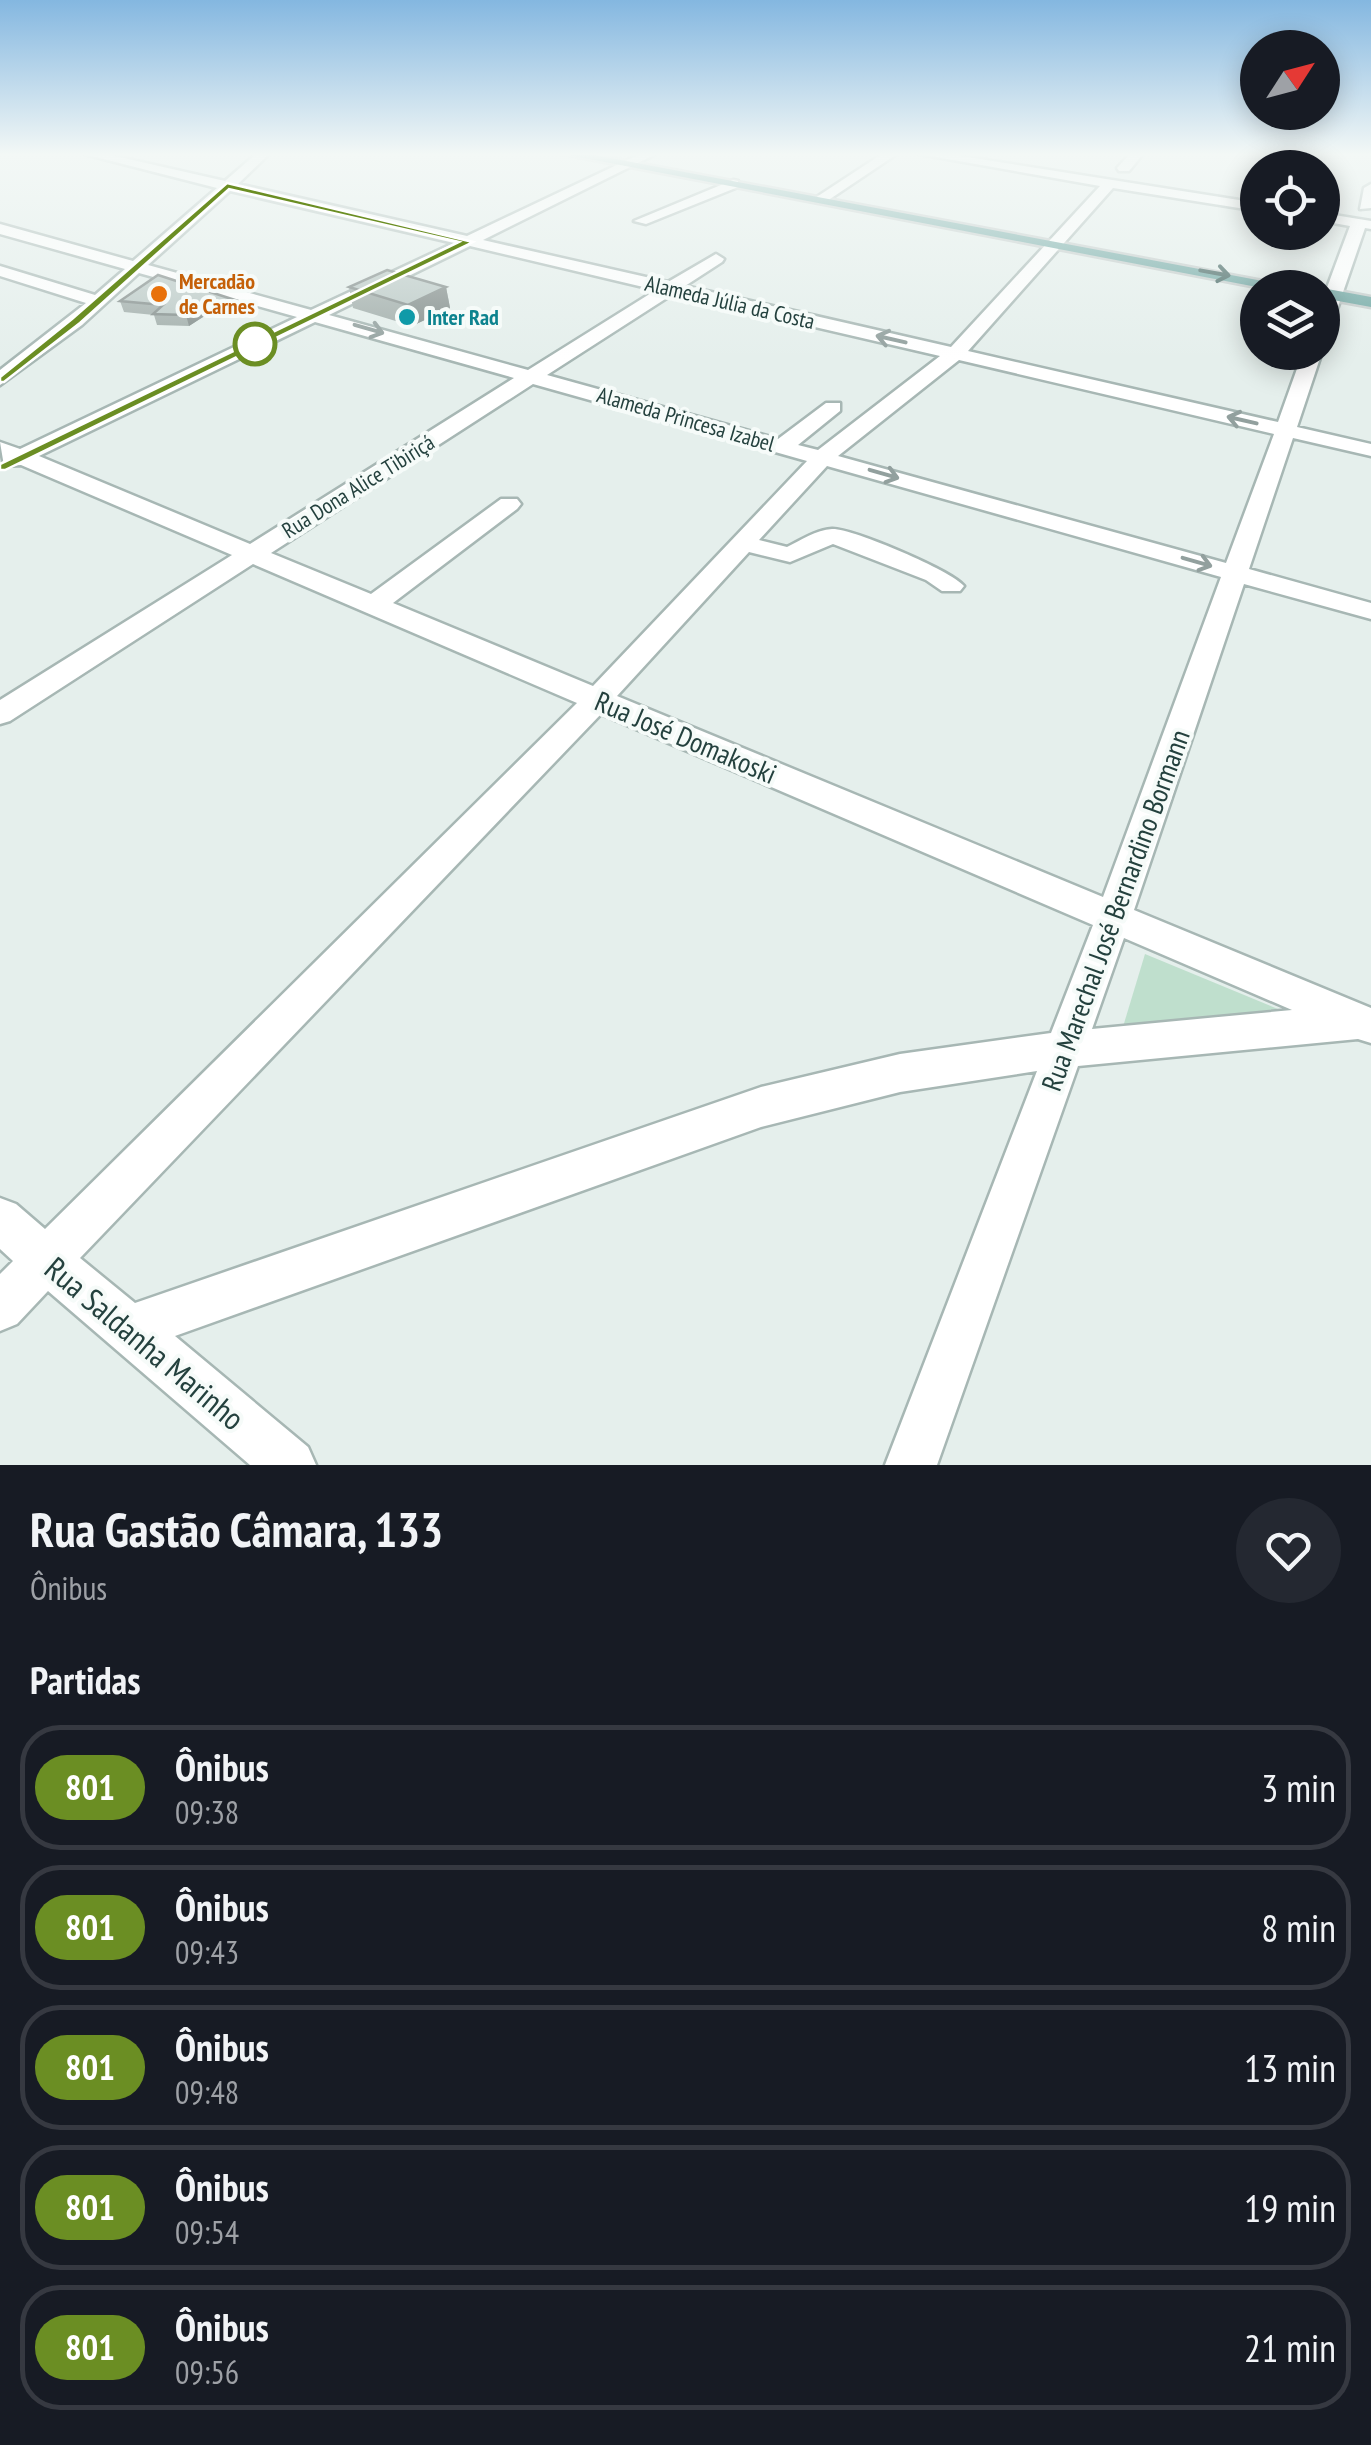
<!DOCTYPE html>
<html lang="pt">
<meta charset="utf-8">
<style>
:root{--surface:#171b24;--page:#242831;--text:#f1f3f6;--muted:#9ea1a6;--line:#363941}
body{margin:0;font-family:"PT Sans Narrow",sans-serif;background:var(--page);color:var(--text);height:100vh;display:flex;flex-direction:column;font-size:38px;white-space:nowrap}
*{box-sizing:border-box;margin:0}
p{font-size:32px;color:var(--muted)}
.icon{flex:none;width:55px;height:55px;fill:none;stroke:currentColor;stroke-width:2;stroke-linecap:round;stroke-linejoin:round}
.map{position:relative;height:1465px;overflow:hidden}
.sheet{display:flex;flex-direction:column;background:var(--surface);flex:1}
.sheet>*{flex:none}
.badge{padding:0 20px;border-radius:32px;font-size:35px;line-height:65px}
.needle{width:65px;rotate:54deg}
.controls{position:absolute;left:1240px;top:30px;display:grid;gap:20px}
.controls a{display:grid;place-items:center;width:100px;height:100px;border-radius:50%;background:var(--surface);box-shadow:0 5px 25px #0003;font-size:50px}
.map>.badge{position:absolute;translate:-50% -50%;box-shadow:0 0 0 5px #fff}
h2{padding:0 30px;font-size:38px;line-height:90px}
.round{display:grid;place-items:center;flex:none;width:105px;height:105px;border-radius:52px;background:var(--page)}
.head{display:flex;align-items:center;justify-content:space-between;height:170px;padding:0 30px}
h1{font-size:48px;font-weight:600;line-height:75px}
ul{padding:0;list-style:none}
li{display:flex;align-items:center;gap:30px;height:125px;margin:0 20px 15px;padding:0 10px;border:5px solid var(--line);border-radius:40px}
li div{flex:1}
li b{display:block;font-size:38px}
li em{font-style:normal}
li .badge{min-width:110px;font-weight:700;text-align:center}
.map>svg:first-child{display:block}
</style>
<div class="map">
<svg width="1371" height="1465" viewBox="0 0 1371 1465">
<rect width="100%" height="100%" fill="#e5efec"/>
<path fill="#bfdfcd" d="M 1145,954 L 1285,1012 L 1122,1030 Z"/>
<g fill="none" stroke-linecap="round" stroke-linejoin="round">
<defs>
<g id="minor">
<path d="M 84,154 L 106,154 L 225,181 L 256,154 L 269,154 L 238,184 L 467,236 L 640,154 L 656,154 L 483,240 L 668,282 L 716,254 L 724,259 L 722,262 L 685,286 L 951,347 L 1100,186 L 919,154 L 948,154 L 1258,203 L 1258,211 L 1113,188 L 968,351 L 1278,422 L 1303,352 L 1322,352 L 1297,427 L 1371,444 L 1371,456 L 1293,438 L 1249,569 L 1371,603 L 1371,619 L 1244,584 L 1134,910 L 1371,1008 L 1371,1043 L 1358,1039 L 1078,1066 L 937,1465 L 885,1465 L 1037,1071 L 900,1092 L 761,1127 L 175,1336 L 308,1447 L 316,1465 L 250,1465 L 48,1291 L 17,1324 L 0,1331 L 0,1274 L 13,1261 L 0,1249 L 0,1198 L 16,1204 L 45,1229 L 577,703 L 253,564 L 10,721 L 0,724 L 0,700 L 232,555 L 21,465 L 4,466 L 0,442 L 20,449 L 297,317 L 139,273 L 82,325 L 0,385 L 0,370 L 86,303 L 0,276 L 0,266 L 95,295 L 125,269 L 0,234 L 0,224 L 133,261 L 217,188 ZM 230,191 L 454,243 L 311,310 L 148,265 ZM 470,246 L 656,290 L 528,370 L 329,315 ZM 673,294 L 940,356 L 818,450 L 798,445 L 840,411 L 840,403 L 826,403 L 778,439 L 547,375 ZM 315,322 L 514,378 L 250,544 L 39,456 ZM 959,360 L 1274,434 L 1226,563 L 838,456 ZM 533,384 L 807,461 L 593,686 L 393,603 L 517,509 L 521,504 L 517,499 L 501,499 L 371,594 L 271,553 ZM 827,466 L 1221,577 L 1103,897 L 617,696 L 749,552 L 790,562 L 833,544 L 926,580 L 942,591 L 960,591 L 964,586 C 952,571 852,528 832,529 C 816,530 801,540 787,547 L 759,540 ZM 601,714 L 1093,925 L 1051,1033 L 900,1054 L 761,1087 L 135,1303 L 80,1258 ZM 1124,938 L 1292,1010 L 1092,1029 Z"/>
<path d="M 882,154 L 897,154 L 824,203 L 812,200 Z"/>
<path d="M 1130,154 L 1143,154 L 1129,171 L 1119,171 L 1117,168 Z"/>
<path d="M 733,180 L 738,181 L 738,187 L 646,224 L 634,221 Z"/>
<path d="M 1371,184 L 1371,208 L 1360,209 L 1364,188 Z"/>
<path d="M 1322,213 L 1371,221 L 1371,229 L 1365,228 L 1331,327 L 1322,332 L 1322,301 L 1350,226 L 1322,221 Z"/>
</g>
<g id="major">
<path d="M 563,154 L 589,154 L 1300,288 L 1262,288 Z"/>
<path d="M 1322,288 L 1371,297 L 1371,307 L 1322,298 Z"/>
</g>
</defs>
<use href="#minor" stroke="#a7b7b4" stroke-width="5"/>
<use href="#major" stroke="#c2cac9" stroke-width="5"/>
<use href="#minor" fill="#fff" fill-rule="evenodd"/>
<use href="#major" fill="#6aa4a0" fill-rule="evenodd"/>
</g>
<g fill="#a1adaa">
<path d="M 349,287 L 446,287 L 450,308 L 412,326 L 353,308 Z"/>
<path d="M 120,301 L 238,301 L 242,312 L 241,317 L 203,317 L 189,326 L 157,325 L 154,315 L 124,312 Z"/>
</g>
<g fill="#838d8b">
<path d="M 446,287 L 450,308 L 412,326 L 408,305 Z"/>
<path d="M 199,306 L 203,317 L 189,326 L 186,315 Z"/>
</g>
<g fill="#bbc9c6" stroke="#838d8b" stroke-width="2.5">
<path d="M 387,270 L 446,287 L 408,305 L 349,287 Z"/>
<path d="M 158,275 L 238,301 L 238,306 L 199,306 L 186,315 L 153,314 L 163,305 L 120,301 Z"/>
</g>
<defs><path id="oneway-shaft" d="M-6 0H5M1.5-3L5.5 0L1.5 3" fill="none" stroke-width="1.6" stroke-linecap="round" stroke-linejoin="round" transform="scale(2.5)"/></defs>
<use stroke="#365a56" href="#oneway-shaft" transform="translate(1215 273) rotate(10)"/>
<g stroke="#92a09e">
<use href="#oneway-shaft" transform="translate(369 329) rotate(16)"/>
<use href="#oneway-shaft" transform="translate(891 339) rotate(-167)"/>
<use href="#oneway-shaft" transform="translate(1242 420) rotate(-167)"/>
<use href="#oneway-shaft" transform="translate(884 474) rotate(16)"/>
<use href="#oneway-shaft" transform="translate(1197 562) rotate(16)"/>
</g>
<linearGradient id="sky" x2="0" y2="1"><stop stop-color="#84b7e0"/><stop offset="0.43" stop-color="#f3f8f6"/><stop offset="1" stop-color="#f3f8f6" stop-opacity="0"/></linearGradient>
<rect width="1371" height="359" fill="url(#sky)"/>
<path fill="#6b8e23" stroke="#fff" stroke-width="2.5" d="M 227,183 L 473,242 L 5,470 L 0,470 L 0,464 L 459,242 L 229,189 L 80,323 L 4,382 L 0,382 L 0,377 L 72,319 Z"/>
<circle fill="#e8710a" stroke="#f6fbf9" stroke-width="4" cx="159" cy="294" r="10"/>
<circle fill="#0f9aa8" stroke="#f6fbf9" stroke-width="4" cx="407" cy="317" r="10"/>
<circle fill="#fff" stroke="#6b8e23" stroke-width="5" cx="255" cy="344" r="20"/>
<g text-anchor="middle" dominant-baseline="central" stroke-width="8" stroke-linejoin="round" paint-order="stroke">
<g font-size="22" font-weight="bold" fill="#c56008" stroke="#f6fbf9" text-anchor="start">
<text x="179" y="281">Mercadão<tspan x="179" dy="25">de Carnes</tspan></text>
</g>
<g font-size="22" fill="#24413e" stroke="#f6fbf9">
<text transform="translate(730 302) rotate(13)">Alameda Júlia da Costa</text>
<text transform="translate(686 419) rotate(16)">Alameda Princesa Izabel</text>
<text transform="translate(358 486) rotate(-32)">Rua Dona Alice Tibiriçá</text>
</g>
<g font-size="22" font-weight="bold" fill="#0d838f" stroke="#f6fbf9" text-anchor="start">
<text x="427" y="317">Inter Rad</text>
</g>
<g font-size="28" fill="#24413e" stroke="#f6fbf9">
<text transform="translate(686 737) rotate(23)">Rua José Domakoski</text>
<text transform="translate(1115 910) rotate(-70)">Rua Marechal José Bernardino Bormann</text>
</g>
<g font-size="32" fill="#24413e" stroke="#f6fbf9">
<text transform="translate(145 1343) rotate(40)">Rua Saldanha Marinho</text>
</g>
</g>
</svg>
<div class="controls">
<a><svg class="needle" viewBox="-14 -14 28 28"><path d="M0-13l5 13h-10z" fill="#e53935"/><path d="M0 13l5-13h-10z" fill="#9ea1a6"/></svg></a>
<a><svg class="icon" aria-label="locate" viewBox="0 0 24 24"><circle cx="12" cy="12" r="6"/><path d="M12 2v4M12 18v4M2 12h4M18 12h4"/></svg></a>
<a><svg class="icon" aria-label="layers" viewBox="0 0 24 24"><path d="M12 4l9 5-9 5-9-5zM3 14l9 5 9-5"/></svg></a>
</div>
</div>
<section class="sheet">
<div class="head"><div><h1>Rua Gastão Câmara, 133</h1><p>Ônibus</p></div><a class="round"><svg class="icon" aria-label="heart" viewBox="0 0 24 24"><path d="M12 20l-8-8c-3-5 5-10 8-4 3-6 11-1 8 4z"/></svg></a></div>
<h2>Partidas</h2>
<ul>
<li><span class="badge" style="background:#6b8e23;color:#fff">801</span><div><b>Ônibus</b><p>09:38</p></div><em>3 min</em></li>
<li><span class="badge" style="background:#6b8e23;color:#fff">801</span><div><b>Ônibus</b><p>09:43</p></div><em>8 min</em></li>
<li><span class="badge" style="background:#6b8e23;color:#fff">801</span><div><b>Ônibus</b><p>09:48</p></div><em>13 min</em></li>
<li><span class="badge" style="background:#6b8e23;color:#fff">801</span><div><b>Ônibus</b><p>09:54</p></div><em>19 min</em></li>
<li><span class="badge" style="background:#6b8e23;color:#fff">801</span><div><b>Ônibus</b><p>09:56</p></div><em>21 min</em></li>
</ul>
</section>
